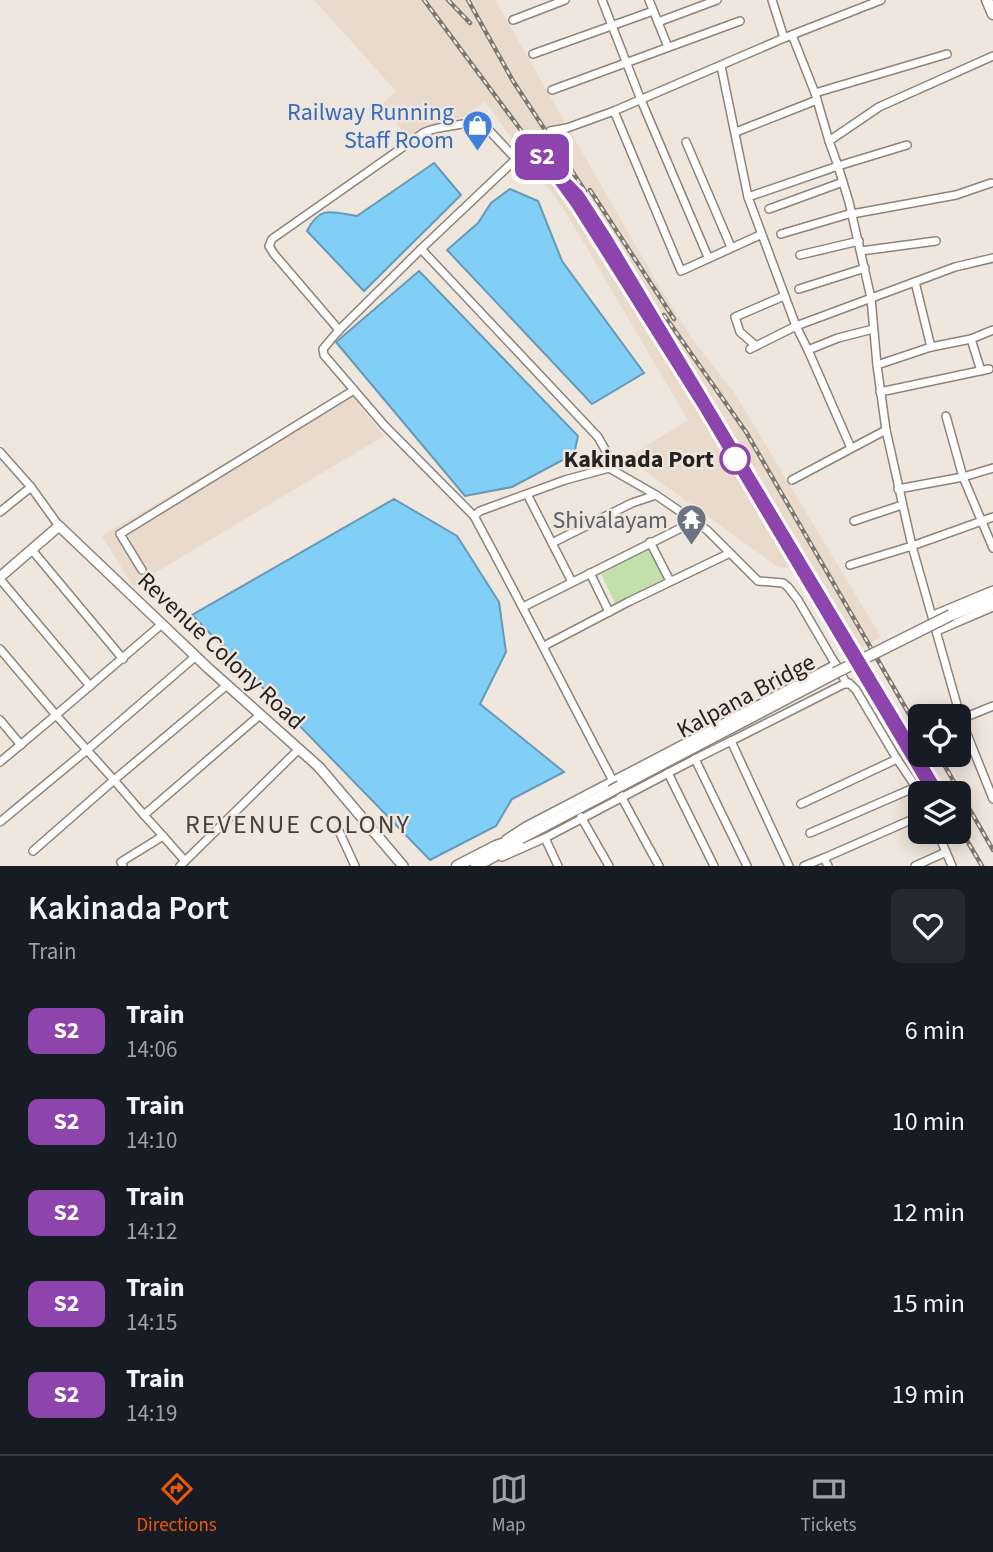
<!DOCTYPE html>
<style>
:root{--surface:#171b24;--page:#242831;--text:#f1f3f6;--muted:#9ea1a6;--line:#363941;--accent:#ea580c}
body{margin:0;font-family:"Source Sans 3",sans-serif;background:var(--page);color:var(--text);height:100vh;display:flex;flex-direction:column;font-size:26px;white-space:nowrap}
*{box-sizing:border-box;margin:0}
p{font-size:23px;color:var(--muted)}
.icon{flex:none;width:38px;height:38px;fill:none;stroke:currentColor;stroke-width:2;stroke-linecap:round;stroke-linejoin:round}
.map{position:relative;height:866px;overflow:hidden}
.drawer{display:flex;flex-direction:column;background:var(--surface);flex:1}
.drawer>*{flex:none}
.badge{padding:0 14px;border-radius:10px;font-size:24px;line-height:46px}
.fabs{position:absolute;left:908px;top:704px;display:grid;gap:14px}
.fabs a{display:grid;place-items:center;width:63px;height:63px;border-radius:10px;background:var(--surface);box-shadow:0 4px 18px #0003;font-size:35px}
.map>.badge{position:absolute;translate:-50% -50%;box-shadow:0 0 0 4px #fff}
.round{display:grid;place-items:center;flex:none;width:74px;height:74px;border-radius:10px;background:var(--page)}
.head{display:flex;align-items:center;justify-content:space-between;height:119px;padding:0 28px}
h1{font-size:33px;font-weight:600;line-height:52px}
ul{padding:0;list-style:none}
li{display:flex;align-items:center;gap:21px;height:91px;padding:0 28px}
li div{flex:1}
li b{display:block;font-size:26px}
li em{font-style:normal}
li .badge{min-width:77px;font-weight:700;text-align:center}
.tab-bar{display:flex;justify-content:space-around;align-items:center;height:98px;border-top:2px solid var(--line);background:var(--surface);font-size:19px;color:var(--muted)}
.tab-bar a{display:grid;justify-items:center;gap:4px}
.tab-bar .selected{color:var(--accent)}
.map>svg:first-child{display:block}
</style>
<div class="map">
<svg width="993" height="866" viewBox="0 0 993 866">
<rect width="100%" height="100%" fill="#efe6dd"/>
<g fill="#eadacc">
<path d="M 314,0 L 495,0 L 656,281 L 695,343 L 734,392 L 881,637 L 846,657 L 791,568 L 778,567 L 627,458 L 688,420 L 565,211 L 485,102 L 460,119 L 436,123 L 407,138 L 383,103 L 396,91 Z"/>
<path d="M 347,390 L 384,436 L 133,586 L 102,536 Z"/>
</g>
<path fill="#c3e0ac" d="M 649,549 L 665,578 L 615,603 L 601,574 Z"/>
<g fill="#81cef7" stroke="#659ab6" stroke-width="2">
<path d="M 434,163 L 461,195 L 364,291 L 307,231 C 320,205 332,212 357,216 Z"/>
<path d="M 510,189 L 538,201 L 562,261 L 644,373 L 592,404 L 447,250 L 478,223 L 491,203 Z"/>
<path d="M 419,271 L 578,436 L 574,454 L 512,487 L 465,496 L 336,342 Z"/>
<path d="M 394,499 L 457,536 L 499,602 L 506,652 L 480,704 L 564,772 L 512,799 L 496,826 L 430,860 L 192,615 Z"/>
</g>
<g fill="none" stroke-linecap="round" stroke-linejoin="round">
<defs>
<g id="minor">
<path d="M 602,0 L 641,100 L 708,257"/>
<path d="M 649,0 L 668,47"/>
<path d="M 772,0 L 784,38"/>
<path d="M 513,20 L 565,0"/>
<path d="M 658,22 L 717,0"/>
<path d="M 792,35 L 815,93 L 829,141"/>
<path d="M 533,54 L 653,11"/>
<path d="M 721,66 L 748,197"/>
<path d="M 552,90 L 740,21"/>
<path d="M 815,93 L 947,54"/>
<path d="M 614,111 L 681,271 L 760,235"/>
<path d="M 736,132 L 817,100"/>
<path d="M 686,142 L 731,247"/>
<path d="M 769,209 L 843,182"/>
<path d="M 852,214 L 956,195 L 991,183"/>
<path d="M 781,234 L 852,213"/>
<path d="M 421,249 L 598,437 L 607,453 L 609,468"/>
<path d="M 861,251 L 936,241"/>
<path d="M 800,255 L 859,241"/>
<path d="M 915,282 L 931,347"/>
<path d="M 799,289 L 865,268"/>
<path d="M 339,330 L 274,254 L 269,246 L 272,239 L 423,133 C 440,125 457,127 475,121 L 483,124 L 516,159"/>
<path d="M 971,339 L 981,371"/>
<path d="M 756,346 L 740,332 L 735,317 L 784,296"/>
<path d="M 750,349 L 796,326 L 748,197 L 838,166 L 829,141 L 879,107 L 993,56"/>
<path d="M 808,350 L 796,326 L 955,267 L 993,258"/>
<path d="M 877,365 L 871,298 L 849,202 L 838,166 L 907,145"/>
<path d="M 880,392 L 989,369"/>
<path d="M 851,448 L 808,350 L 838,338 L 873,329"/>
<path d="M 0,452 L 31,487 L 59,526"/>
<path d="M 993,468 L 963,477 L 993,548"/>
<path d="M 792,480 L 886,430"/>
<path d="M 898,489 L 963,477 L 946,416"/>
<path d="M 527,494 L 552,543 L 632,503 L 656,495"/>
<path d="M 0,512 L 31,487"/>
<path d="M 474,516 L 384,425 L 324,355 L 323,349 L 339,330 L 421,249 L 516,159 L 550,131 L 567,128 L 614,111 L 784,38 L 881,0"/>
<path d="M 854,521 L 902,505"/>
<path d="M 650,542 L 670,581"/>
<path d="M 552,543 L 572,582"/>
<path d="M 32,550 L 123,659"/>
<path d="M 850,565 L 912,546 L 886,430 L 877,365 L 931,347 L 971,339 L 993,330"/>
<path d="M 142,570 L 120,534 L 354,390"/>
<path d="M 590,573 L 609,612"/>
<path d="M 0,579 L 90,686"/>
<path d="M 523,607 L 695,521"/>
<path d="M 933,615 L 993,590"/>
<path d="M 937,631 L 993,607"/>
<path d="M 544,646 L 628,602 L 730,553"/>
<path d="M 0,649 L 56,715 L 0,762"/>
<path d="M 196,656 L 87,750 L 114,780 L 227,685"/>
<path d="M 993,706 L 961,719 L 993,799"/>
<path d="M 961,719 L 912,546 L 993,517"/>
<path d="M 0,720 L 21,745"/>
<path d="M 731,741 L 844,684 L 849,683 L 856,690 L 897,759"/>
<path d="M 695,759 L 731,741 L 789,866"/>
<path d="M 668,773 L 714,866"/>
<path d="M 801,804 L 897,759 L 916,787"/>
<path d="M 581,817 L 609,866"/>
<path d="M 0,822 L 87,750 L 56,715 L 162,624"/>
<path d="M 339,831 L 355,866"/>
<path d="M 937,831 L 946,852"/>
<path d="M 810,833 L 916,787 L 920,796"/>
<path d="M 163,836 L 144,815 L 260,715"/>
<path d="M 545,838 L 695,759 L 747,866"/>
<path d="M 506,839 L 526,826 L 836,664"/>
<path d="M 33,851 L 114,780 L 144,815"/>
<path d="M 502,857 L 545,838 L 558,866"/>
<path d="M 123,866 L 121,862 L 163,836 L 185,861"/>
<path d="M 180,866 L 299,749"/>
<path d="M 659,866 C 595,751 537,632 474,516 L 480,511 L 565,480 L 609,468 L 656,495 L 707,530 L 758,581 L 783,583 L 788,587 L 798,600 L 847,684"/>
<path d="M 804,866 L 824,858"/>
<path d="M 828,866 L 824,858 L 920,816"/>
<path d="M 915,866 L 946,852 L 952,866"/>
</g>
<path id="tertiary" d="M 0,577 L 59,526 L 208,668 L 319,767 L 403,866"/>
<g id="secondary">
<path d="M 987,0 L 993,14"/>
<path d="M 951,615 L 993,599"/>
<path d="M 620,786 L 835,673"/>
<path d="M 457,866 L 496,846 L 523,837 L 611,791"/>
<path d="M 476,866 L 518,843"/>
</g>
</defs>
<use href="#minor" stroke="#8c837b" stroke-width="10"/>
<use href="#tertiary" stroke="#8c837b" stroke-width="12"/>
<use href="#secondary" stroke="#8c837b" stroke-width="13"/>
<use href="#minor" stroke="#fff" stroke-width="7"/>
<use href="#tertiary" stroke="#fff" stroke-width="9"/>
<use href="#secondary" stroke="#fff" stroke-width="10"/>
<defs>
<g id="rail">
<path d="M 424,0 L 532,145 L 579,195 L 708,404 L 939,793"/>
<path d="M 448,0 L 470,23"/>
<path d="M 468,0 L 513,81 L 585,191"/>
<path d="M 590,190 L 674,319"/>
<path d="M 664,315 L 746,432 L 920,733"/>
<path d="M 938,754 L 993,850"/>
<path d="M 959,827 L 982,866"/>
</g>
</defs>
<use href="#rail" stroke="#7b7670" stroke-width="4.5"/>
<use href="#rail" stroke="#efe6dd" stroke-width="2" stroke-dasharray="5" stroke-linecap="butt"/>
<defs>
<g id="secondary-bridge">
<path d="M 835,673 L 951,615"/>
<path d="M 611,791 L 620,786"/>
</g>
</defs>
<use href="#secondary-bridge" stroke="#8c837b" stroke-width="13" stroke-linecap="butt"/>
<use href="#secondary-bridge" stroke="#fff" stroke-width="10"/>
</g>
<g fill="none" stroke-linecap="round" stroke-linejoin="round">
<defs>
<path id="line" d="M 933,793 L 702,404 L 576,204 L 541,156 L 579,195 L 608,240 L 939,793"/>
</defs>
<use href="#line" stroke="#fff" stroke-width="16"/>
<use href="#line" stroke="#8e44ad" stroke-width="10"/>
</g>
<defs>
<symbol id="shop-pin" viewBox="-11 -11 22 30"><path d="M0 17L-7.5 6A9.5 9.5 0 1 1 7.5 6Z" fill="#3f7fe0" stroke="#efe6dd"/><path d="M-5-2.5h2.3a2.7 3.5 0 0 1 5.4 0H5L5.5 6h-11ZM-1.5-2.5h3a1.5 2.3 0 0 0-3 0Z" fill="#fff"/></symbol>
<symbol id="temple-pin" viewBox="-11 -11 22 30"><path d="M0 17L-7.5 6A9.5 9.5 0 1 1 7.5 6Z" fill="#6b7280" stroke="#efe6dd"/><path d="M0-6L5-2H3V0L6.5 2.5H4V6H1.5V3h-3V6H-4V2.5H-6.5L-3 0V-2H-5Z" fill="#fff"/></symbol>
</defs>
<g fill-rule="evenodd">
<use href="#shop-pin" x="460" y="108" width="35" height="47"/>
<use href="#temple-pin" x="674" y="502" width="35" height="47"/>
</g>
<circle fill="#fff" stroke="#8e44ad" stroke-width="3.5" cx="735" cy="459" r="14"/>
<g text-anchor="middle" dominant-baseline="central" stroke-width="5" stroke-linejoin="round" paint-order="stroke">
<g font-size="24" fill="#366cbe" stroke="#efe6dd" text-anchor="end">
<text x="454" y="112">Railway Running<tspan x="454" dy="28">Staff Room</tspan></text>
</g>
<g font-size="24" font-weight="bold" fill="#24211e" stroke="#efe6dd" text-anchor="end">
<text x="714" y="459">Kakinada Port</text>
</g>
<g font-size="24" fill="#5b616d" stroke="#efe6dd" text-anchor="end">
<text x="668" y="520">Shivalayam</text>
</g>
<g font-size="24" fill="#24211e" stroke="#efe6dd">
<text transform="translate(221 651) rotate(43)">Revenue Colony Road</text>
<text transform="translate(746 696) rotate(-28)">Kalpana Bridge</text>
</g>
<g font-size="26" letter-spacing="2" fill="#48413a" stroke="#efe6dd">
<text x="298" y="824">REVENUE COLONY</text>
</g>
</g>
</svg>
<div class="fabs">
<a><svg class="icon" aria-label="locate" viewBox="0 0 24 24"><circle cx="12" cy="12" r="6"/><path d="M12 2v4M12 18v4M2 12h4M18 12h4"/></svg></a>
<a><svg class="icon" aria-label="layers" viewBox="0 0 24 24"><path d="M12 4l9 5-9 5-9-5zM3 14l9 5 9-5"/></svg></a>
</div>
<b class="badge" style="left:542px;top:157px;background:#8e44ad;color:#fff">S2</b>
</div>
<section class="drawer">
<div class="head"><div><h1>Kakinada Port</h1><p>Train</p></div><a class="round"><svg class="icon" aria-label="heart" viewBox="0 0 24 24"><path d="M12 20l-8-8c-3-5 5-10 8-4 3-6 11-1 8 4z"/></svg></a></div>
<ul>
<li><span class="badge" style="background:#8e44ad;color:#fff">S2</span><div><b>Train</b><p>14:06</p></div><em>6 min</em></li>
<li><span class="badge" style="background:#8e44ad;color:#fff">S2</span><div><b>Train</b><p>14:10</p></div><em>10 min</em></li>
<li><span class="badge" style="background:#8e44ad;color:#fff">S2</span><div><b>Train</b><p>14:12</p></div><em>12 min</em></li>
<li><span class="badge" style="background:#8e44ad;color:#fff">S2</span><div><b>Train</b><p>14:15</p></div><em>15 min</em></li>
<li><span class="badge" style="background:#8e44ad;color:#fff">S2</span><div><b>Train</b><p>14:19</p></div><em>19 min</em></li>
</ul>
</section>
<nav class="tab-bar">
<a class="selected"><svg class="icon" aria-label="directions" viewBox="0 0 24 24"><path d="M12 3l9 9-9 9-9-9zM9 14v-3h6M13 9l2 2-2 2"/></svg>Directions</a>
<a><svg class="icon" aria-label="map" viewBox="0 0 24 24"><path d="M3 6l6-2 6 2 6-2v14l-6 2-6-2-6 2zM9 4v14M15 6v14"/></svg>Map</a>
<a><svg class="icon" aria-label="tickets" viewBox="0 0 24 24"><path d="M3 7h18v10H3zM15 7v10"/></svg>Tickets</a>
</nav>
